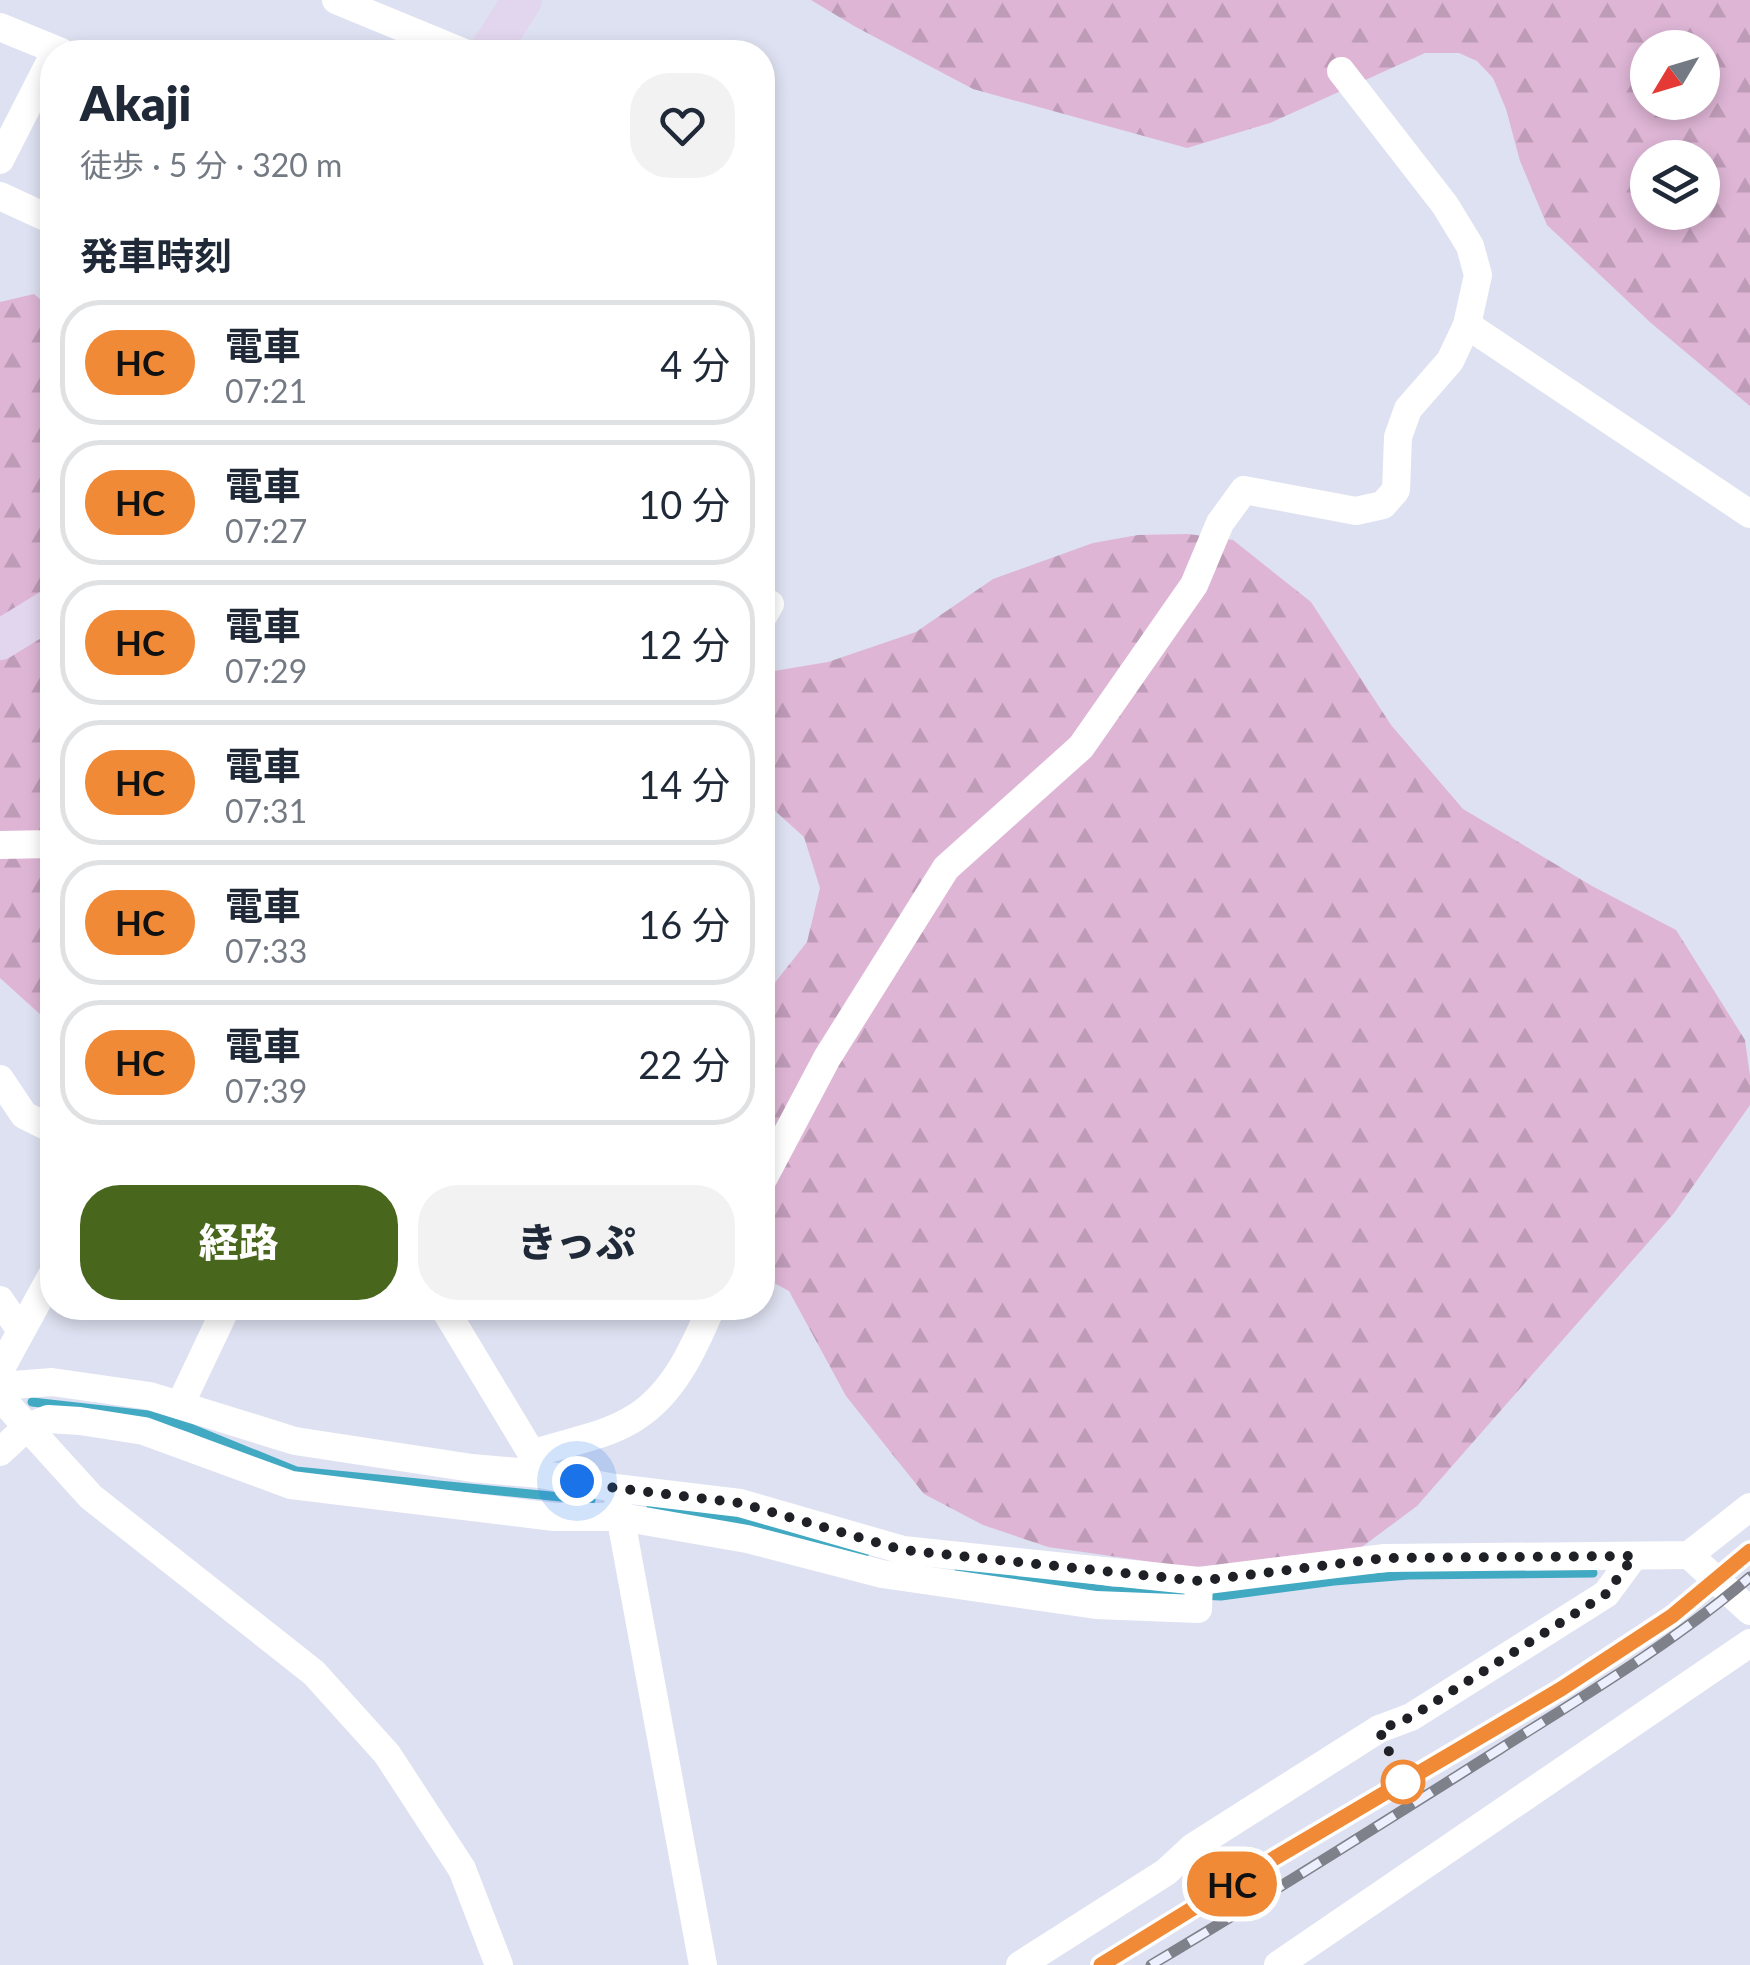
<!DOCTYPE html>
<html lang="ja">
<meta charset="utf-8">
<style>
:root{--surface:#fff;--page:#f2f2f3;--text:#1f2937;--muted:#747a83;--line:#e0e1e3;--accent:#48671c}
body{margin:0;font-family:Lato,"Noto Sans JP",sans-serif;background:var(--page);color:var(--text);height:100vh;display:flex;flex-direction:column;font-size:38px;white-space:nowrap}
*{box-sizing:border-box;margin:0}
p{font-size:32px;color:var(--muted)}
.icon{flex:none;width:55px;height:55px;fill:none;stroke:currentColor;stroke-width:2;stroke-linecap:round;stroke-linejoin:round}
.map{position:relative;flex:1;overflow:hidden}
.side{position:absolute;left:40px;top:40px;width:735px;height:1280px;display:flex;flex-direction:column;background:var(--surface);border-radius:40px;box-shadow:0 5px 15px #0003}
.side>*{flex:none}
.badge{padding:0 20px;border-radius:32px;font-size:35px;line-height:65px}
.needle{width:65px;rotate:232deg}
.fabs{position:absolute;left:1630px;top:30px;display:grid;gap:20px}
.fabs a{display:grid;place-items:center;width:90px;height:90px;border-radius:50%;background:var(--surface);box-shadow:0 5px 15px #0003;font-size:50px}
.you{position:absolute;width:50px;height:50px;margin:-25px;border:8px solid #fff;border-radius:50%;background:#1a73e8;box-shadow:0 0 0 15px #1a73e833}
.map>.badge{position:absolute;translate:-50% -50%;box-shadow:0 0 0 5px #fff}
h2{padding:0 40px;font-size:38px;line-height:90px}
.round{display:grid;place-items:center;flex:none;width:105px;height:105px;border-radius:40px;background:var(--page)}
.summary{display:flex;align-items:center;justify-content:space-between;height:170px;padding:0 40px}
h1{font-size:48px;font-weight:800;line-height:75px}
.cta{display:flex;gap:20px;margin-top:auto;padding:20px 40px}
.cta a{flex:1;height:115px;border-radius:40px;background:var(--accent);color:#fff;font-size:40px;font-weight:800;line-height:115px;text-align:center}
.cta a+a{background:var(--page);color:var(--text)}
ul{padding:0;list-style:none}
li{display:flex;align-items:center;gap:30px;height:125px;margin:0 20px 15px;padding:0 20px;border:5px solid var(--line);border-radius:40px}
li div{flex:1}
li b{display:block;font-size:38px}
li em{font-style:normal}
li .badge{min-width:110px;font-weight:700;text-align:center}
.map>svg:first-child{display:block}
</style>
<div class="map">
<svg width="1750" height="1965" viewBox="0 0 1750 1965">
<defs>
<pattern id="forest-firs" width="22" height="20" patternUnits="userSpaceOnUse" patternTransform="scale(2.5)"><rect width="22" height="20" fill="#deb5d5"/><path d="M5 1l3.5 6h-7zM16 11l3.5 6h-7z" fill="#be9bb7"/></pattern>
</defs>
<rect width="100%" height="100%" fill="#dee1f1"/>
<g fill="url(#forest-firs)" fill-rule="evenodd">
<path d="M 811,0 L 1750,0 L 1750,406 L 1651,323 L 1547,225 L 1520,161 L 1506,109 L 1493,78 L 1477,61 L 1459,53 L 1425,53 L 1270,123 L 1187,148 L 973,89 L 854,26 ZM 1648,48 L 1702,48 L 1702,102 L 1648,102 ZM 1648,158 L 1702,158 L 1702,212 L 1648,212 Z"/>
<path d="M 34,294 L 52,309 L 52,1025 L 0,978 L 0,302 Z"/>
<path d="M 1188,534 L 1233,540 L 1311,602 L 1391,725 L 1463,809 L 1592,886 L 1676,930 L 1745,1040 L 1750,1076 L 1750,1105 L 1674,1213 L 1417,1506 L 1343,1561 L 1257,1577 L 1048,1547 L 983,1525 L 924,1494 L 846,1396 L 789,1291 L 763,1277 L 762,999 L 807,942 L 820,888 L 804,837 L 763,800 L 763,676 L 768,672 L 828,662 L 916,632 L 993,579 L 1093,543 L 1138,535 Z"/>
</g>
<g fill="none" stroke-linecap="round" stroke-linejoin="round">
<g stroke="#41a9c2" stroke-width="9">
<path d="M 32,1402 L 148,1415 L 190,1428 L 296,1471 L 591,1500"/>
<path d="M 651,1506 L 729,1518 L 865,1553"/>
<path d="M 959,1569 L 1111,1591 L 1221,1596 L 1334,1581 L 1409,1575 L 1593,1573"/>
</g>
<g stroke="#fff" stroke-width="28">
<path d="M 336,0 L 462,52"/>
<path d="M 0,27 L 61,52"/>
<path d="M 1341,71 L 1445,205 L 1470,246 L 1478,275 L 1467,325"/>
<path d="M 0,160 L 52,58"/>
<path d="M 0,196 L 52,220"/>
<path d="M 762,599 L 770,604 L 762,618"/>
<path d="M 0,845 L 52,844"/>
<path d="M 0,1079 L 24,1115 L 52,1129"/>
<path d="M 762,1181 L 827,1058 L 946,868 L 1081,747 L 1194,585 L 1220,523 L 1244,490 L 1356,511 L 1383,505 L 1396,490 L 1398,437 L 1408,409 L 1450,361 L 1467,325 L 1750,514"/>
<path d="M 0,1300 L 21,1331"/>
<path d="M 444,1308 L 532,1454 L 538,1470"/>
<path d="M 0,1370 L 52,1275"/>
<path d="M 0,1386 L 52,1382 L 150,1396 L 295,1441 L 472,1468 L 540,1474 L 615,1488 L 740,1503 L 903,1550 L 1199,1581 L 1385,1558 L 1689,1555 L 1750,1507"/>
<path d="M 0,1397 L 91,1497 L 314,1673 L 387,1754 L 462,1869 L 499,1965"/>
<path d="M 180,1405 L 226,1308"/>
<path d="M 0,1452 L 26,1428 L 48,1419 L 80,1421 L 144,1431 L 291,1485 L 554,1517 L 621,1517 L 747,1539 L 882,1574 L 1096,1605 L 1198,1609 L 1199,1581"/>
<path d="M 532,1454 C 565,1442 606,1437 636,1417 C 674,1393 694,1348 711,1308"/>
<path d="M 618,1504 L 703,1965"/>
<path d="M 1689,1555 L 1750,1611"/>
<path d="M 1020,1965 L 1166,1872 L 1193,1847 L 1379,1729 L 1411,1717 L 1606,1594 L 1634,1556"/>
<path d="M 1278,1965 L 1750,1643"/>
</g>
<g stroke="#e2d6ee" stroke-width="40">
<path d="M 489,52 L 522,0"/>
<path d="M 0,640 L 52,608"/>
</g>
<defs>
<g id="rail">
<path d="M 1100,1965 L 1268,1862 L 1561,1689 L 1672,1616 L 1750,1551"/>
<path d="M 1151,1965 C 1269,1895 1384,1822 1500,1749 C 1585,1695 1673,1643 1750,1577"/>
</g>
</defs>
<use href="#rail" stroke="#7e808a" stroke-width="11"/>
<use href="#rail" stroke="#ebeffe" stroke-width="8" stroke-dasharray="22" stroke-linecap="butt"/>
</g>
<g fill="none" stroke-linecap="round" stroke-linejoin="round">
<defs>
<path id="line" d="M 1101,1965 L 1268,1862 L 1561,1689 L 1672,1616 L 1750,1551"/>
</defs>
<use href="#line" stroke="#fff" stroke-width="22"/>
<use href="#line" stroke="#f08a37" stroke-width="15"/>
<path stroke="#1f2126" stroke-width="10" stroke-dasharray="0 18" d="M 577,1481 L 615,1488 L 740,1503 L 903,1550 L 1199,1581 L 1385,1558 L 1634,1556 L 1606,1594 L 1411,1717 L 1379,1730 L 1403,1782"/>
</g>
<circle fill="#fff" stroke="#f08a37" stroke-width="5" cx="1403" cy="1782" r="20"/>
</svg>
<div class="fabs">
<a><svg class="needle" viewBox="-14 -14 28 28"><path d="M0-13l5 13h-10z" fill="#e53935"/><path d="M0 13l5-13h-10z" fill="#747a83"/></svg></a>
<a><svg class="icon" aria-label="layers" viewBox="0 0 24 24"><path d="M12 4l9 5-9 5-9-5zM3 14l9 5 9-5"/></svg></a>
</div>
<div class="you" style="left:577px;top:1481px"></div>
<b class="badge" style="left:1232px;top:1884px;background:#f08a37;color:#111">HC</b>
<section class="side">
<div class="summary"><div><h1>Akaji</h1><p>徒歩 · 5 分 · 320 m</p></div><a class="round"><svg class="icon" aria-label="heart" viewBox="0 0 24 24"><path d="M12 20l-8-8c-3-5 5-10 8-4 3-6 11-1 8 4z"/></svg></a></div>
<h2>発車時刻</h2>
<ul>
<li><span class="badge" style="background:#f08a37;color:#111">HC</span><div><b>電車</b><p>07:21</p></div><em>4 分</em></li>
<li><span class="badge" style="background:#f08a37;color:#111">HC</span><div><b>電車</b><p>07:27</p></div><em>10 分</em></li>
<li><span class="badge" style="background:#f08a37;color:#111">HC</span><div><b>電車</b><p>07:29</p></div><em>12 分</em></li>
<li><span class="badge" style="background:#f08a37;color:#111">HC</span><div><b>電車</b><p>07:31</p></div><em>14 分</em></li>
<li><span class="badge" style="background:#f08a37;color:#111">HC</span><div><b>電車</b><p>07:33</p></div><em>16 分</em></li>
<li><span class="badge" style="background:#f08a37;color:#111">HC</span><div><b>電車</b><p>07:39</p></div><em>22 分</em></li>
</ul>
<div class="cta"><a>経路</a><a>きっぷ</a></div>
</section>
</div>
